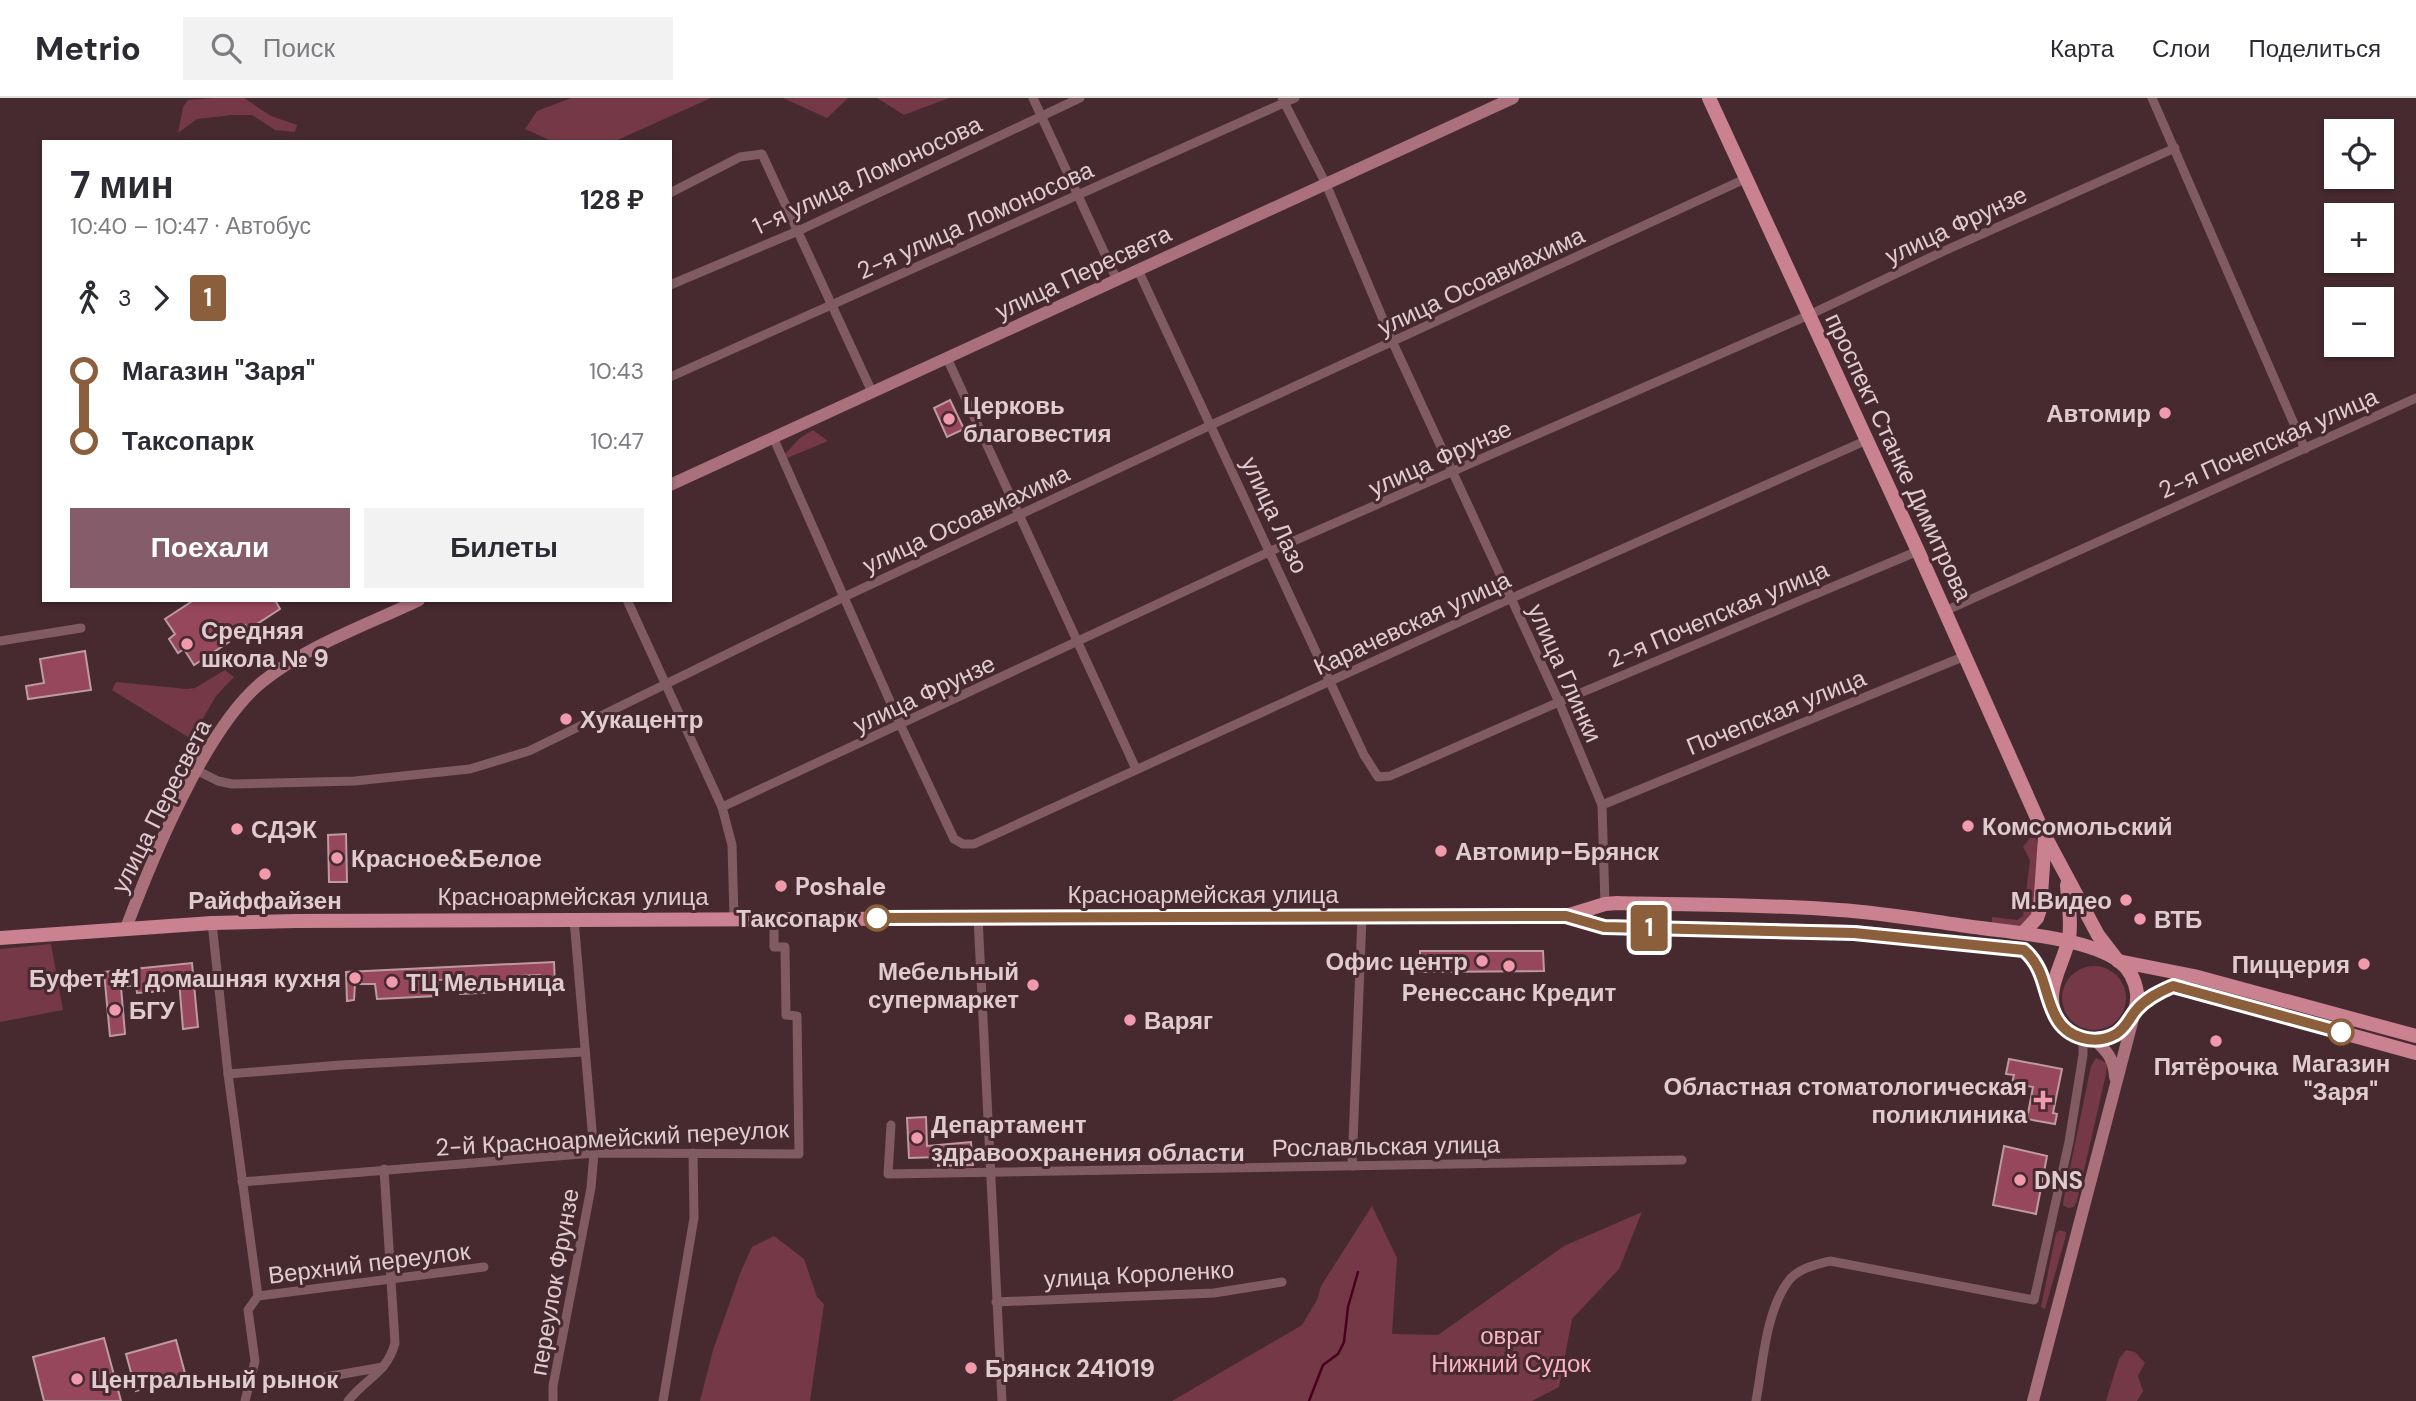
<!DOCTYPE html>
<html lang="ru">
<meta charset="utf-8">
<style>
:root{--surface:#fff;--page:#f2f2f3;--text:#2b2b33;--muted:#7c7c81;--line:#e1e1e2;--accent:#855d6a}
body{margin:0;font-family:"DM Sans",sans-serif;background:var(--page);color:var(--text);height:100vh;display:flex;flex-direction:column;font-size:26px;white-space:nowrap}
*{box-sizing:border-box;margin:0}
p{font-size:23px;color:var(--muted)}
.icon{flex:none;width:38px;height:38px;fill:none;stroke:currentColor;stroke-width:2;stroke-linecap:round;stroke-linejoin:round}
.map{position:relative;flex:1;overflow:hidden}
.side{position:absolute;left:42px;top:42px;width:630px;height:462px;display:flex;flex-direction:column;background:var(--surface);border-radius:0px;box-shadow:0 2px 5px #0004}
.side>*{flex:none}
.badge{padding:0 14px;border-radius:5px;font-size:24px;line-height:46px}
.controls{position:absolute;left:2324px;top:21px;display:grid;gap:14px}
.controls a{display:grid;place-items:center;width:70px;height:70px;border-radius:0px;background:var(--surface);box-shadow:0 2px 5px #0004;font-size:35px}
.map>.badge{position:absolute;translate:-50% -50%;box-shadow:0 0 0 4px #fff}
.legs{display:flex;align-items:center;gap:10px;height:77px;padding:0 28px;font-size:23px}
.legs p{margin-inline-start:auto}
.head{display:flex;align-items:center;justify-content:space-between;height:119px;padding:0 28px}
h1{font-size:38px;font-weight:800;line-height:52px}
.button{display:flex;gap:14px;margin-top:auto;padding:14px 28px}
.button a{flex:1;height:80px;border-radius:0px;background:var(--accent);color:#fff;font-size:28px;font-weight:800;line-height:80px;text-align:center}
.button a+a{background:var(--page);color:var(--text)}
ul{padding:0 28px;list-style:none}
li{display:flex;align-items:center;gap:24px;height:70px;font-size:26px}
li i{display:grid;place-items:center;width:10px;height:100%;margin:0 9px;background:currentColor}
li i::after{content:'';width:18px;height:18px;margin:-9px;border:5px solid;border-radius:50%;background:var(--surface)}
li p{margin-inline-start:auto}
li:first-child i{background:linear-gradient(#0000 50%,currentColor 0)}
li:last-child i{background:linear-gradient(currentColor 50%,#0000 0)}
header{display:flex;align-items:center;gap:42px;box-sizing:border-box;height:98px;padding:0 35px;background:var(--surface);border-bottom:2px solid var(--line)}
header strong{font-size:33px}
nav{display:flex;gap:38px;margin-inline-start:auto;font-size:24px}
.search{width:490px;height:63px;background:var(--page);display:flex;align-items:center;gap:18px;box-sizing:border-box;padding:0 24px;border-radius:0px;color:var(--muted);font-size:26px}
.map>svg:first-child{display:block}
</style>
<header>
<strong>Metrio</strong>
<div class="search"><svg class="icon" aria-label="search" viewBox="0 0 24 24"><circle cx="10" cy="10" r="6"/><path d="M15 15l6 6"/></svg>Поиск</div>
<nav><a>Карта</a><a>Слои</a><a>Поделиться</a></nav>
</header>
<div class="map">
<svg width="2416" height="1303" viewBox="0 0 2416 1303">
<rect width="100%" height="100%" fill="#462a30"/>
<g fill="#753847">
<path d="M 214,0 L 244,0 L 271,18 L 297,27 L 295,34 L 275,32 L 252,17 L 232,17 L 197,21 L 178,35 L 183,9 L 188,2 Z"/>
<path d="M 571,0 L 711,0 L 613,44 L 554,44 L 525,31 L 537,13 Z"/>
<path d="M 783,0 L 848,0 L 827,20 Z"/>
<path d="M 877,0 L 949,0 L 904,17 Z"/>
<path d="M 813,332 L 828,343 L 787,360 L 785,356 L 800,340 Z"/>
<path d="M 225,572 L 234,579 L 216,598 L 191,641 L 112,592 L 116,584 L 187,591 L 195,590 Z"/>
<path d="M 2030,740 L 2036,740 C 2045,765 2036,795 2031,821 L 2016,831 L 1996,828 L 1992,824 L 1992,819 L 2017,822 L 2023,818 L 2030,762 L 2023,749 Z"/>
<path d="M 51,846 L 63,912 L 0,924 L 0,851 Z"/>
<circle cx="2094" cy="900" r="32"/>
<path d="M 2096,960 L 2107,965 L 2106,976 L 2077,1103 L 2074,1109 L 2068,1110 L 2063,1107 L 2064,1099 L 2091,968 Z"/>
<path d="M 1372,1108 L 1397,1160 L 1392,1236 L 1438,1237 L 1564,1148 L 1642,1114 L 1619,1171 L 1572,1221 L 1559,1289 L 1532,1303 L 1172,1303 L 1302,1227 L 1317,1202 L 1321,1188 Z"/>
<path d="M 2060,1132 L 2066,1134 L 2065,1141 L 2045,1211 L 2041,1209 L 2056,1135 Z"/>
<path d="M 774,1138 L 804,1161 L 817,1199 L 824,1206 L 810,1303 L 700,1303 L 713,1252 L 741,1173 L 752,1149 Z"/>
<path d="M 2126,1252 L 2135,1254 L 2145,1265 L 2138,1278 L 2143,1293 L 2137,1303 L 2106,1303 L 2119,1261 Z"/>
</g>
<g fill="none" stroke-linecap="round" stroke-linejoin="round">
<path stroke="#4a001c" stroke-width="2.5" d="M 1309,1303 L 1323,1267 L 1338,1256 L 1344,1244 L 1348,1209 L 1358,1174"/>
</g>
<g fill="#97475b" stroke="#be9aa1" stroke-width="2">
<path d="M 950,302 L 964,331 L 947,339 L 934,310 Z"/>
<path d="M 194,502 L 275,502 L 280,511 L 248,532 L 245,527 L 226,540 L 229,544 L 194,567 L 184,551 L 178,555 L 169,541 L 175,536 L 165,521 Z"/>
<path d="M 85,553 L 91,592 L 28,601 L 26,588 L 44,585 L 40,561 Z"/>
<path d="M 346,736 L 347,784 L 329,784 L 328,737 Z"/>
<path d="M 1420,853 L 1543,853 L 1544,873 L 1420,874 Z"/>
<path d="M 554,864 L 555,887 L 540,888 L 540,877 L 519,878 L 519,893 L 460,896 L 458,881 L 438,882 L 437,898 L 377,901 L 375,886 L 355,886 L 354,902 L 347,903 L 346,874 Z"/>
<path d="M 192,865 L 198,929 L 183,931 L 179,882 L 163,883 L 164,893 L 137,895 L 136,887 L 121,889 L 125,936 L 110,938 L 104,874 Z"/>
<path d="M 2009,961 L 2062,971 L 2053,1015 L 2057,1016 L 2055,1026 L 2027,1021 L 2033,989 L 2012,985 L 2014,977 L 2006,976 Z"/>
<path d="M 926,1019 L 927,1048 L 971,1044 L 973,1067 L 938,1068 L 938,1059 L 909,1060 L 907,1020 Z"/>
<path d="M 2004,1048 L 2047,1058 L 2036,1116 L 1993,1107 Z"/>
<path d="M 104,1240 L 121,1303 L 44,1303 L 33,1259 Z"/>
<path d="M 176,1242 L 186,1279 L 136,1293 L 126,1256 Z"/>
</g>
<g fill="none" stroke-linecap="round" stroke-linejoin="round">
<g stroke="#805b62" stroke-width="9">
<path d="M 1033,0 L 1117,182"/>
<path d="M 1282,0 L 1326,86 L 1393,245 L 1559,604 L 1602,707 L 1605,806"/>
<path d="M 2152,0 L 2305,351"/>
<path d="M 670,95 L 740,59 L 762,56 L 872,294"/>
<path d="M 1138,172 L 1364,657 L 1378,679 L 1390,678 L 1559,604 L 1918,453"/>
<path d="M 670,187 L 798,133 L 1080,0"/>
<path d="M 947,260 L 1136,671"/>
<path d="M 670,279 L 1295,0"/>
<path d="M 773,339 L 901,628 L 954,741 L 963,746 L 974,746 L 1512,500 L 1867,342"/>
<path d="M 627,502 L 722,709 L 732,747 L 734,820"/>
<path d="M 1945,513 L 2416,300"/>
<path d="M 0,543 L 81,530"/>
<path d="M 198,673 L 218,683 L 232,686 L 355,683 L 470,671 L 529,653 L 844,499 L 1211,327 L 1747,80"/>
<path d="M 1602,707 L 1965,558"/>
<path d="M 722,709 L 1271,453 L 1809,217 L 1944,153 L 2175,50"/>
<path d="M 978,819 L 1002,1303"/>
<path d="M 212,825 L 228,976 L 258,1198 L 248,1212 L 255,1263 L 245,1303"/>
<path d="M 228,976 L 341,967 L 584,954"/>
<path d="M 891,1027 L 888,1076 L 1682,1062"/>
<path d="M 1352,1068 L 1362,819"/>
<path d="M 242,1084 L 594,1055 L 799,1056 L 797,918 L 786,917 L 785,849 L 774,849 L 774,820"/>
<path d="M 258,1198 L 484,1169"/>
<path d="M 996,1204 L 1214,1195 L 1282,1184"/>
<path d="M 320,1280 L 383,1269"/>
<path d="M 348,1303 C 366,1280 387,1275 395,1245 L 384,1071"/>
<path d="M 553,1303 L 553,1288 L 591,1090 L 594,1055 L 574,821"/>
<path d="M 663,1303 L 694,1120 L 693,1055"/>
<path d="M 1756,1303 C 1763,1266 1765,1217 1787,1185 C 1796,1171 1814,1167 1830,1163 L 2034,1202 L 2069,1044 L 2083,957 L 2083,940"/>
</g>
<g stroke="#aa707c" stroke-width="12">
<path d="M 670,387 L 1513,0"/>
<path d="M 126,830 C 152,761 206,629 262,584 C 308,547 367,527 419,502"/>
<path d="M 2094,941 C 2107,953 2114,961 2115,979"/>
<path d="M 2033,1303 L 2134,917"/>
</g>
<g stroke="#ca8190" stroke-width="14">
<path d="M 1709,0 L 1918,453 L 2045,738 L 2098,837 L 2118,863 L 2194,878 L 2416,938"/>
<path d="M 1566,818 L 1605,806 L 1617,805 C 1691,807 1766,806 1839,812 C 1887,815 1934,824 1981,830 C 2019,835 2089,841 2119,863 C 2130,871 2135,882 2137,895 C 2138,907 2134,920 2125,928 C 2113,940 2098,944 2081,939 C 2073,937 2065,932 2060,925 C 2040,896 2063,869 2069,840 C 2072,823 2068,804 2067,787"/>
<path d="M 2023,835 L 2037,820 L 2040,811 L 2045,739"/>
<path d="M 0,840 L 212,825 L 295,823 L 1566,818 L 1604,829 L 1854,834 L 2024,852 C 2041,866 2045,884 2051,904"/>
<path d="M 2135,913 L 2153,897 L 2173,888 L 2416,955"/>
</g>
</g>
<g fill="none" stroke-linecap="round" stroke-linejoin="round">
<defs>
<path id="line-1" d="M 877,820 L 1566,818 L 1604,829 L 1854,835 L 2024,852 C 2046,871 2043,895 2056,919 C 2067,940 2095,948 2116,936 C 2127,929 2129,920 2137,911 C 2147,900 2159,894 2173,888 L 2341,934"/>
</defs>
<use href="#line-1" stroke="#fff" stroke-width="16"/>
<use href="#line-1" stroke="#8b5e3c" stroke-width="10"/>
</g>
<g fill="#f29aad" stroke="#462a30" stroke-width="2.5">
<circle cx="2165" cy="315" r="7"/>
<circle cx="949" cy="321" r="7"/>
<circle cx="187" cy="546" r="7"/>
<circle cx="566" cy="621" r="7"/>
<circle cx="1968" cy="728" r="7"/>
<circle cx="237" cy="731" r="7"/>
<circle cx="1441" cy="753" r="7"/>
<circle cx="337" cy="760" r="7"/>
<circle cx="265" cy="776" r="7"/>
<circle cx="781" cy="788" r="7"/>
<circle cx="2126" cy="802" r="7"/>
<circle cx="2140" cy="821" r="7"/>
<circle cx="1482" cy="863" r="7"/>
<circle cx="2364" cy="866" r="7"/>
<circle cx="1509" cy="868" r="7"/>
<circle cx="355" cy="880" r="7"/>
<circle cx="392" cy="884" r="7"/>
<circle cx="1033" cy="887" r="7"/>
<circle cx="115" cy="912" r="7"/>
<circle cx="1130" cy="922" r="7"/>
<circle cx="2216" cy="943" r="7"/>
<path d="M2039.5 991.5h7v7h7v7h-7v7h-7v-7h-7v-7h7z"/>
<circle cx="917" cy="1040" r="7"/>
<circle cx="2020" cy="1082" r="7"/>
<circle cx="971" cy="1270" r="7"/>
<circle cx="77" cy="1281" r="7"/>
</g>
<g fill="#fff" stroke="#8b5e3c" stroke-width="3.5">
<circle cx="877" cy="820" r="12"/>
<circle cx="2341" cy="934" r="12"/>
</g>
<g text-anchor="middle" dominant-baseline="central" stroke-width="6" stroke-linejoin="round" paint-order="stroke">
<g font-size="24" fill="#e0ccd0" stroke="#462a30">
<text transform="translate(867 77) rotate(-25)">1-я улица Ломоносова</text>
<text transform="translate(975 122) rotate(-24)">2-я улица Ломоносова</text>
<text transform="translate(1956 127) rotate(-25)">улица Фрунзе</text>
<text transform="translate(1083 174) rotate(-25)">улица Пересвета</text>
<text transform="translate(1481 183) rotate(-25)">улица Осоавиахима</text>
<text transform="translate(2268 345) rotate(-24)">2-я Почепская улица</text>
<text transform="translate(1899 359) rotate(65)">проспект Станке Димитрова</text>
<text transform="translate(1440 360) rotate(-24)">улица Фрунзе</text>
<text transform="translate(1275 417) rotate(65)">улица Лазо</text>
<text transform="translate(966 421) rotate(-25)">улица Осоавиахима</text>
<text transform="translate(1718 516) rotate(-23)">2-я Почепская улица</text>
<text transform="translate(1412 525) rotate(-25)">Карачевская улица</text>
<text transform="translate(1565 575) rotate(66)">улица Глинки</text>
<text transform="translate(924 596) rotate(-25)">улица Фрунзе</text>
<text transform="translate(1776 614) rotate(-22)">Почепская улица</text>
<text transform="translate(161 708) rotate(-63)">улица Пересвета</text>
<text x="1203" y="796">Красноармейская улица</text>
<text x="573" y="798">Красноармейская улица</text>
<text transform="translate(612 1040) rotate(-3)">2-й Красноармейский переулок</text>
<text transform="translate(1386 1048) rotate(-1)">Рославльская улица</text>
<text transform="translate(369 1165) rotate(-7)">Верхний переулок</text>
<text transform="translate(1139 1176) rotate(-3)">улица Короленко</text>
<text transform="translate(554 1184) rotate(-80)">переулок Фрунзе</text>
</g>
<g font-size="24" font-weight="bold" fill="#e0ccd0" stroke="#462a30" text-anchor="start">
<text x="963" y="307">Церковь<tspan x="963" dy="28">благовестия</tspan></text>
<text x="2151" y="315" text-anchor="end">Автомир</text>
<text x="201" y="532">Средняя<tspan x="201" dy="28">школа № 9</tspan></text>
<text x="580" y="621">Хукацентр</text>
<text x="1982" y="728">Комсомольский</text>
<text x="251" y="731">СДЭК</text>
<text x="1455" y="753">Автомир-Брянск</text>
<text x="351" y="760">Красное&amp;Белое</text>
<text x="795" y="788">Poshale</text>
<text x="265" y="802" text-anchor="middle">Райффайзен</text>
<text x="2112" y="802" text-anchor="end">М.Видео</text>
<text x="2154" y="821">ВТБ</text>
<text x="1468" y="863" text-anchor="end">Офис центр</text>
<text x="2350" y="866" text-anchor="end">Пиццерия</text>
<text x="1019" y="873" text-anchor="end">Мебельный<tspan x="1019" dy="28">супермаркет</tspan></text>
<text x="341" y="880" text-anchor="end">Буфет #1 домашняя кухня</text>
<text x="406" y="884">ТЦ Мельница</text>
<text x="1509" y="894" text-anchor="middle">Ренессанс Кредит</text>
<text x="129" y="912">БГУ</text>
<text x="1144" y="922">Варяг</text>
<text x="2216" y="968" text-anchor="middle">Пятёрочка</text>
<text x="2027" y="988" text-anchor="end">Областная стоматологическая<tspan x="2027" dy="28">поликлиника</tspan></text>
<text x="931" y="1026">Департамент<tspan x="931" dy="28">здравоохранения области</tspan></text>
<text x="2034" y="1082">DNS</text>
<text x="985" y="1270">Брянск 241019</text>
<text x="91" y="1281">Центральный рынок</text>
</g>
<g font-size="24" font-weight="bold" fill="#e0ccd0" stroke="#462a30" text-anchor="end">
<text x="858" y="820">Таксопарк</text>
<text x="2341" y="965" text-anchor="middle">Магазин<tspan x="2341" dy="28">"Заря"</tspan></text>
</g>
<g font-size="24" fill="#fab3c1" stroke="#462a30">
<text x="1511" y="1237">овраг<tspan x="1511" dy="28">Нижний Судок</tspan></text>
</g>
</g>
</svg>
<div class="controls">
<a><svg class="icon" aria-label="locate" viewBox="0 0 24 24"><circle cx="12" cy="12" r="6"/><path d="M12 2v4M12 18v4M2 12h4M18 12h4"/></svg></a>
<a>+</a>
<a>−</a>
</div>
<b class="badge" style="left:1649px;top:830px;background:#8b5e3c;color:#fff">1</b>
<section class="side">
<div class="head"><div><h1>7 мин</h1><p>10:40 – 10:47 · Автобус</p></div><b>128 ₽</b></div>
<div class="legs"><svg class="icon" aria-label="walk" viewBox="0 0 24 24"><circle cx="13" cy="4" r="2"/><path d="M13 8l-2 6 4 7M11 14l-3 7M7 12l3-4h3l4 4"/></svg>3<svg class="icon" aria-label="forward" viewBox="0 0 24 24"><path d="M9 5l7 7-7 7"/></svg><b class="badge" style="background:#8b5e3c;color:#fff">1</b></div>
<ul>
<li><i style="color:#8b5e3c"></i><b>Магазин &quot;Заря&quot;</b><p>10:43</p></li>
<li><i style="color:#8b5e3c"></i><b>Таксопарк</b><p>10:47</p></li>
</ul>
<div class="button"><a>Поехали</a><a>Билеты</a></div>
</section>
</div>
